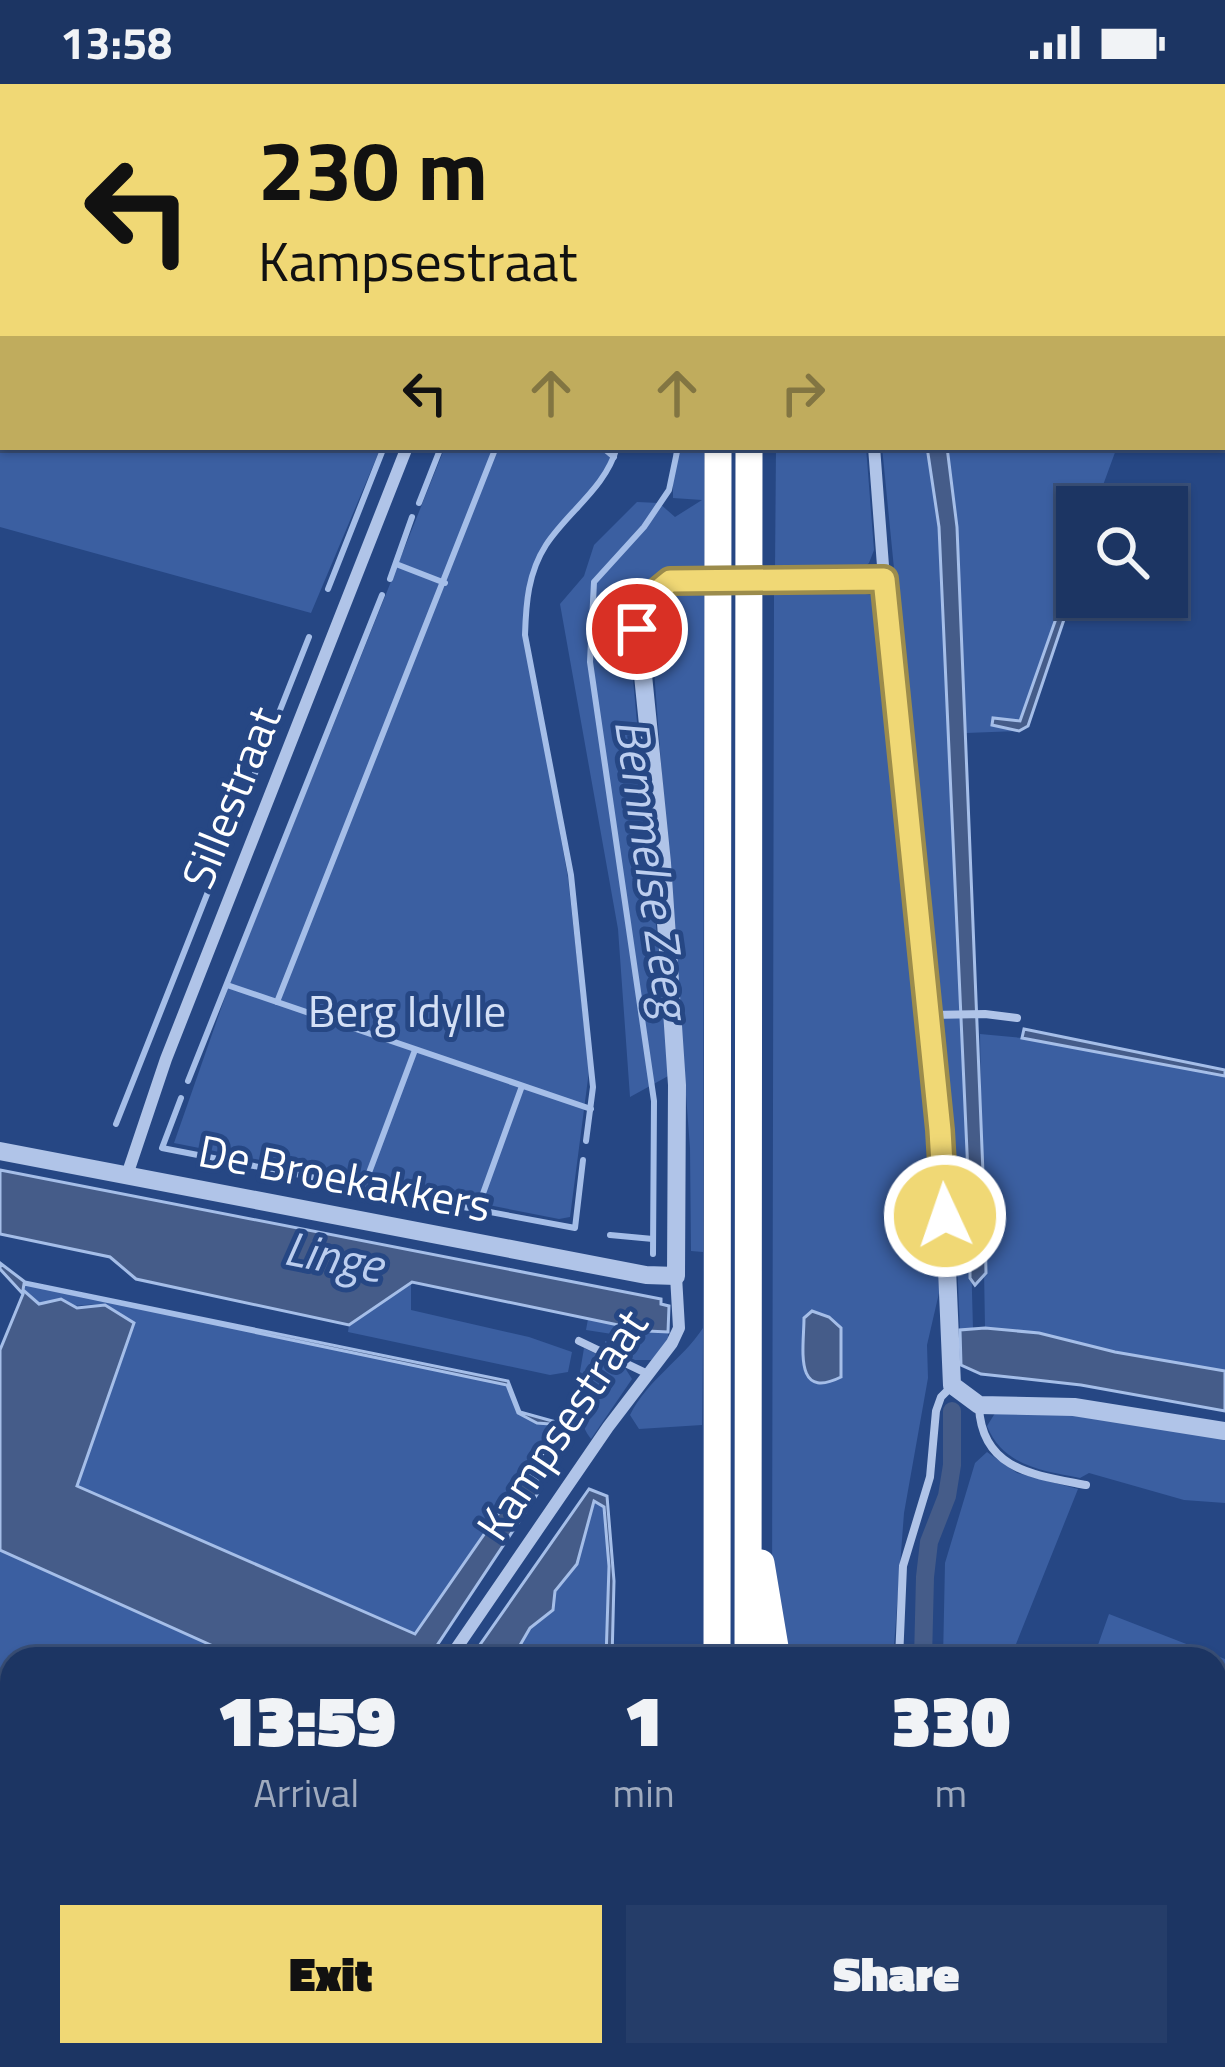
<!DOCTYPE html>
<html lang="en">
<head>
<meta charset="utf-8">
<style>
  body { margin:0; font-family:"Titillium Web",sans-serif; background:#253d69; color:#f1f3f6; height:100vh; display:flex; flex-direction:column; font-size:45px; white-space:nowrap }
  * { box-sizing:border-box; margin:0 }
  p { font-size:39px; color:#a0abbe }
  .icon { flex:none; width:66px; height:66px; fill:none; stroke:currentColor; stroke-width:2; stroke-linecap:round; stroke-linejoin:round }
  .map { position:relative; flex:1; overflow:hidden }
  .details { position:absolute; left:0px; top:1563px; width:1227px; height:420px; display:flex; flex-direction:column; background:#1c3563; border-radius:36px 36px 0 0; box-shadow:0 3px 9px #0004,0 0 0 3px #3a5078 }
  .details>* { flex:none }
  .hud { position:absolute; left:0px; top:0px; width:1227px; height:366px; box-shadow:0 3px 9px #0004,0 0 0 3px #3a5078; background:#f0d875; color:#111; overflow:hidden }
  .tools { position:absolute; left:1056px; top:402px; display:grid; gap:24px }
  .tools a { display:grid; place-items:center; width:132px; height:132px; border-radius:0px; background:#1c3563; box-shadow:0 3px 9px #0004,0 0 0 3px #3a5078; font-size:60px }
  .pin { position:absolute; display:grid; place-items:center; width:102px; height:102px; color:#fff; margin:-51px; border:6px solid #fff; border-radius:50%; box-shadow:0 3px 12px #0007 }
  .me { position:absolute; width:132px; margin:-66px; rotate:357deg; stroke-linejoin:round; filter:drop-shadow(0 0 9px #0008) }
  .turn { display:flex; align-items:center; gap:42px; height:252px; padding:0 60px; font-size:54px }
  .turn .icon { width:156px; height:156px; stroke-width:2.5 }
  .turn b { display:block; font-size:84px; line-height:102px }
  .lanes { display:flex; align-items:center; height:114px; padding:0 60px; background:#0003; justify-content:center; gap:60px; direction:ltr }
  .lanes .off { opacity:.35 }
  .eta { display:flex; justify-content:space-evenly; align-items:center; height:204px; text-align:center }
  .eta b { font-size:72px; font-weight:800; line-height:84px }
  .cta { display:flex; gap:24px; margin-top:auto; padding:24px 60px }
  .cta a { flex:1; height:138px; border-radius:0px; background:#f0d875; color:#111; font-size:48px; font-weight:800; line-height:138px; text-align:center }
  .cta a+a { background:#253d69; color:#f1f3f6 }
  .status { display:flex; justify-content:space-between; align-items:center; height:84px; padding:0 60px; background:#1c3563; direction:ltr }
  .status svg { height:33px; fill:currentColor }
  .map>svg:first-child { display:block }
  .green { fill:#3b5fa1 }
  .water { fill:#455c89; stroke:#a5bee8; stroke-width:3; fill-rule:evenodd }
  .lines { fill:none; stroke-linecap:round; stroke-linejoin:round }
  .stream { stroke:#a5bee8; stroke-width:6 }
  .canal { stroke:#455c89; stroke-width:18 }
  .service { stroke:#b0c4e8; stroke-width:8 }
  .minor { stroke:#b0c4e8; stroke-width:12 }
  .tertiary { stroke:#b0c4e8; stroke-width:18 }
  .motorway { stroke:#fff; stroke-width:27 }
  .tertiary-bridge { stroke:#b0c4e8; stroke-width:18 }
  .route-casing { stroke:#9c8c4c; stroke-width:30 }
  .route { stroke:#f0d875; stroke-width:21 }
  .labels { text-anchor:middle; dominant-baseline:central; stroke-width:10; stroke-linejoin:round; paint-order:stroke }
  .street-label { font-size:45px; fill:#fff; stroke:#264784 }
  .park-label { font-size:45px; fill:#d4e0f6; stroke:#264784 }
  .water-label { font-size:48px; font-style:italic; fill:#bcceef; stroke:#264784 }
</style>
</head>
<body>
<div class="status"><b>13:58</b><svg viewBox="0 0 49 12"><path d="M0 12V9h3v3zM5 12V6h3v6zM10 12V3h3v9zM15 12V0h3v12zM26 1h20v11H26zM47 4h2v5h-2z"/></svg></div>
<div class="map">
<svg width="1225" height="1983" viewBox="0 0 1225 1983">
  <rect width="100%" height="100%" fill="#264784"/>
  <g class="green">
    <path d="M0,0H525L3,3V363H381L311,529L0,443Z"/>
    <path d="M445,363H612C607,404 569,426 547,457C527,485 525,518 525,551L568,794L589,987L570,1133L559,1135L174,1059L231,896Z"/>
    <path d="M673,363H704V487L665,490L630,524L628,542L670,991L630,1013L618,845L560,520L584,492L594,461L637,418L659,419L675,433L702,416L673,414Z"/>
    <path d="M776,363H866L874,466L869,479L862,485L775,486Z"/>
    <path d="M882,363H927L939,443L970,1135L973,1245L960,1246L953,1082Z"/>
    <path d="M947,363H1117L1095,423H1077V475L1020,637L994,634L992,641L1019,647L966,649L957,443Z"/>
    <path d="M674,505H704L703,1168L691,1167L690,1064L653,573V531Z"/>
    <path d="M850,508L873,511L878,520L935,1066L942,1196L927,1261L928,1294L904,1429L893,1575H779L772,1528L774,511Z"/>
    <path d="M980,950L1022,954L1225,992V1287L1115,1268L1039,1249L985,1244Z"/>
    <path d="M411,1198V1226L529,1253L572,1268L568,1288L550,1291L348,1248L349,1241Z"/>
    <path d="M24,1199L508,1302L518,1329L550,1340L555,1347L416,1551L76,1402L134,1239C126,1234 116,1226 108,1223C79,1213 54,1238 22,1206Z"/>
    <path d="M588,1235L668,1248V1255L652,1276H635L605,1262V1257L612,1258V1250L586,1246Z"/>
    <path d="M703,1244L702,1341L639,1345L630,1331C647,1296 682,1276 703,1244Z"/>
    <path d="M584,1264L625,1284L632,1295L591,1355C570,1327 579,1296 584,1264Z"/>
    <path d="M997,1326H1037L1225,1355V1419L1184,1416L1089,1389L1080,1394C1043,1387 1003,1382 987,1342Z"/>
    <path d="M987,1368L1017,1389L1078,1405L1010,1575H943L945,1479L975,1379Z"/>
    <path d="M594,1416L604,1422L609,1482L606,1575H512L530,1544L552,1526L555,1507L577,1480Z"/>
    <path d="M0,1466L242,1575H12V1917L0,1910Z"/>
    <path d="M1109,1530L1225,1575V1634L1215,1631V1575H1093Z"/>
    <path d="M1215,1664L1225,1668V1983H956L940,1978V1971H1215Z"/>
    <path d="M275,1971H570L567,1983H273Z"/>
  </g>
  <g class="water">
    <path d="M927,363H947L957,443L985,1139L986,1189L975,1201L970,1194V1135L939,443Z"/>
    <path d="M1077,475V497L1028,642L1019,647L992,641L993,634L1020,637Z"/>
    <path d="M1024,945L1225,986V992L1022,954Z"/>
    <path d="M0,1086L661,1215V1220L669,1222L668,1248L647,1247L412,1198L349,1241L136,1195L110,1173L0,1150Z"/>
    <path d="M0,1179L25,1198L508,1297L520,1328L563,1340L528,1392L537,1394L540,1406L428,1575H242L0,1466V1266L23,1210L0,1185ZM24,1200L507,1301L518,1329L537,1339L550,1340L555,1348L415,1550L77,1402L134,1239L105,1221L77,1224L61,1215L39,1220L23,1206Z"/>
    <path d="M812,1227L829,1233L841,1244V1293C793,1317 804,1263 804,1234Z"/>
    <path d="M985,1244L1039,1249L1115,1268L1225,1287V1327L1081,1301L981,1290L961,1281L960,1246Z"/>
    <path d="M589,1405L607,1412L614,1497L612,1575H606L609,1482L604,1423L594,1417L577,1480L555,1507L553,1526L530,1544L512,1575H470Z"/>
    <path d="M28,1971H167L159,1983H50Z"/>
  </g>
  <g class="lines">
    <g class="stream">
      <path d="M527,3L528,0"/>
      <path d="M678,3V0"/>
      <path d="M602,363L614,373"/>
      <path d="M419,419L441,363"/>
      <path d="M396,480L445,499"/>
      <path d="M390,495L412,433"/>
      <path d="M328,505L384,363"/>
      <path d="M227,901L591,1025"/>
      <path d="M277,918L496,363"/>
      <path d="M188,997L382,511"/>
      <path d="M181,1014L162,1064L398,1110"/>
      <path d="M116,1040L309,553"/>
      <path d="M586,1057L593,1003L571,791L525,551C526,519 528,489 546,461C569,426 605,405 617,363"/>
      <path d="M364,1102L415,966"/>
      <path d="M415,1114L575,1144L583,1076"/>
      <path d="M477,1126L522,1002"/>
      <path d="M610,1151L653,1155"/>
      <path d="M653,1170L654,1017L590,578L594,498L644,443L669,406L678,363"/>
      <path d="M1215,1654L1225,1658"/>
    </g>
    <g class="canal">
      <path d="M923,1575L925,1493L929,1458L947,1412L952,1381V1327"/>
      <path d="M918,1983L919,1971"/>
    </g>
    <g class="service">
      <path d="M931,931L985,930L1017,934"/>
      <path d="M579,1257L648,1290"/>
      <path d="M979,1323C982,1386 1034,1391 1086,1401"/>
      <path d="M899,1575L903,1482L930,1393L936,1327L941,1313L951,1303"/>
      <path d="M831,1971V1983"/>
      <path d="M795,1983V1971"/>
      <path d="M866,1983V1971"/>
    </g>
    <g class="minor">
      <path d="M555,3L557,0"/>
      <path d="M894,3V0"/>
      <path d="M874,363L884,495"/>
      <path d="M127,1091L166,975L407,363"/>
      <path d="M449,1575L608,1343L672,1259L679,1244L676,1192"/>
      <path d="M168,1983L176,1971"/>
    </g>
    <g class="tertiary">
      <path d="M789,497L884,495L941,1046L952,1301L979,1321L1074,1323L1225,1347"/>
      <path d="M0,1067L646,1191L676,1192L677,1001L662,779L637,532C646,509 663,497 687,497"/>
    </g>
    <g class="motorway">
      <path d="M719,3V0"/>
      <path d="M751,3V0"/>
      <path d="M761,1479L777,1575"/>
      <path d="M717,1575L718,363"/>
      <path d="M748,1575L749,363"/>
      <path d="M714,1983V1971"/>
      <path d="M746,1983V1971"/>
    </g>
    <path class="tertiary-bridge" d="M687,497H789"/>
  </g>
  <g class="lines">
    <defs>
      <path id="route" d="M637,545L642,520L670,497L884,495L940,1046L945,1132"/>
    </defs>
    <use href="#route" class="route-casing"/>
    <use href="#route" class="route"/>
  </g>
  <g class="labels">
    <g class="street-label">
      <text transform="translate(230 713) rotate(-68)">Sillestraat</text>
      <text transform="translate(345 1093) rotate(11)">De Broekakkers</text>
      <text transform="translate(561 1340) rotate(-56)">Kampsestraat</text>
    </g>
    <g class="park-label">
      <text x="407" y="926">Berg Idylle</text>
    </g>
    <g class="water-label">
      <text transform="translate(653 784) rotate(82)">Bemmelse Zeeg</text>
      <text transform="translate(334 1172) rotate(11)">Linge</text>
    </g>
  </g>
</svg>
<div class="tools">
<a><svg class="icon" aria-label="search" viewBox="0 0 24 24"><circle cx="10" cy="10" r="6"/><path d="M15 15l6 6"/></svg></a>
</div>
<div class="pin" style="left:637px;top:545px;background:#d93025"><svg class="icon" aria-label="arrive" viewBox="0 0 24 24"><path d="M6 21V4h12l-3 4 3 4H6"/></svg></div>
<svg class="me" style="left:945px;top:1132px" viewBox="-20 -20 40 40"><circle r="17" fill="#f0d875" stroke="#fff" stroke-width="3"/><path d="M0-11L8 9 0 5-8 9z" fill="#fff"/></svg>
<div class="hud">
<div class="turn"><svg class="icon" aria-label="left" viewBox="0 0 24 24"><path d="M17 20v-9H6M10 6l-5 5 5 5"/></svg><div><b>230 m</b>Kampsestraat</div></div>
<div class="lanes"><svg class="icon" aria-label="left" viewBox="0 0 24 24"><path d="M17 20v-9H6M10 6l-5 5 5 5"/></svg><svg class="icon off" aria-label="ahead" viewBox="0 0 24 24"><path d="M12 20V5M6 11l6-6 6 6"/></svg><svg class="icon off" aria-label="ahead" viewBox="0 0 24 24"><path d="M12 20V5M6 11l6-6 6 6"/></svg><svg class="icon off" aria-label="right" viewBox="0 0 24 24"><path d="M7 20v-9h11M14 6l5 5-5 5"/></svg></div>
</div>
<section class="details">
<div class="eta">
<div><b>13:59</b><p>Arrival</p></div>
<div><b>1</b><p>min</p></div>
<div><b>330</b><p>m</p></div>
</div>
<div class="cta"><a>Exit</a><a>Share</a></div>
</section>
</div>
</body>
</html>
